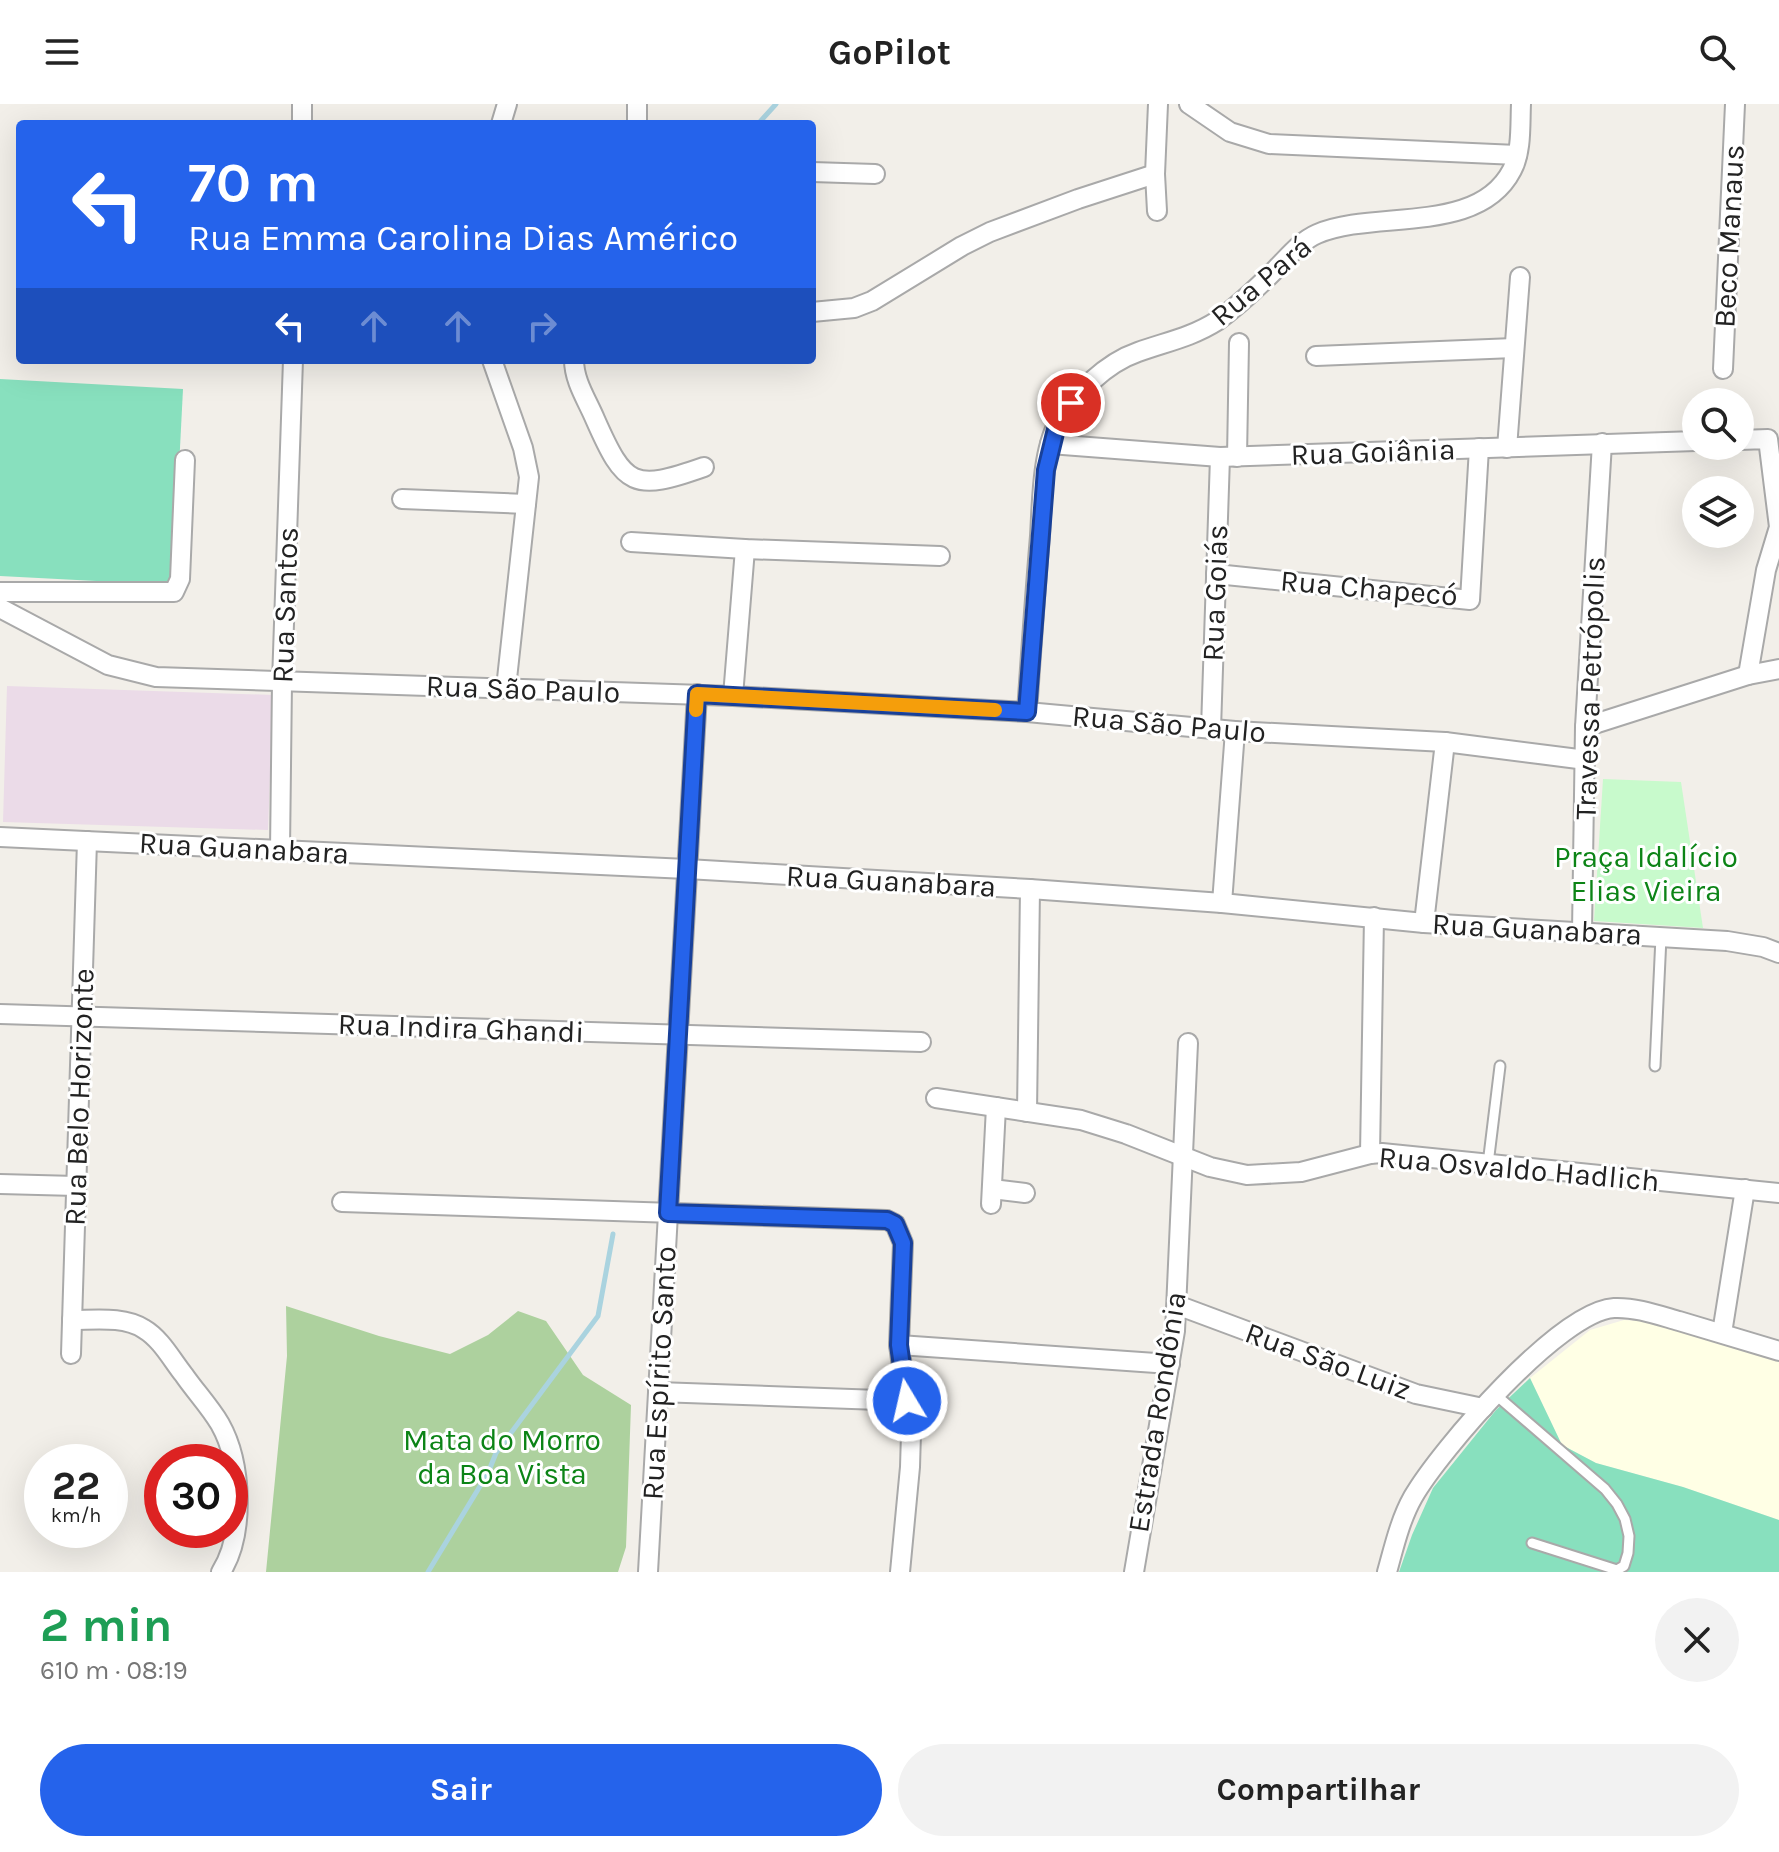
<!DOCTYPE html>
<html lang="pt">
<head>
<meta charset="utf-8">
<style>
  body { margin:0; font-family:Karla,sans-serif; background:#f2f2f2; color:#222; height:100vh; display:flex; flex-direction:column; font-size:30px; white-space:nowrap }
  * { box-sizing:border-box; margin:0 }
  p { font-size:26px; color:#767676 }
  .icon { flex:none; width:44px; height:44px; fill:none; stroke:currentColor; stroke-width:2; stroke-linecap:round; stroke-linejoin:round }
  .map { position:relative; height:1468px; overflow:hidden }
  .sheet { display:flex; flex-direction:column; background:#fff; flex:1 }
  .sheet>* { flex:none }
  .guide { position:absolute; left:16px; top:16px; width:800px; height:244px; border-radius:8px; box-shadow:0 8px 32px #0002; background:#2563eb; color:#fff; overflow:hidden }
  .buttons { position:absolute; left:1682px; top:284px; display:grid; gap:16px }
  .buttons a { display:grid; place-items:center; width:72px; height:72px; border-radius:50%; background:#fff; box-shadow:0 8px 32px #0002; font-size:40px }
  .speed { position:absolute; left:24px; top:1340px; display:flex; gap:16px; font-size:40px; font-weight:700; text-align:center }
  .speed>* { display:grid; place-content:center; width:104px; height:104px; border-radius:50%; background:#fff; box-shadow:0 8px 32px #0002; line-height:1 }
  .speed small { font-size:20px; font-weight:400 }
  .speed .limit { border:12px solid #d22; background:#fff; color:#111 }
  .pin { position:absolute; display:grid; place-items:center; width:68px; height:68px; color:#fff; margin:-34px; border:4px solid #fff; border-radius:50%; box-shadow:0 2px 8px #0007 }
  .me { position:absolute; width:88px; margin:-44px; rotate:351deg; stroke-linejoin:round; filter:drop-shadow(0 0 6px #0008) }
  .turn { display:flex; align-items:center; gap:28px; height:168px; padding:0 40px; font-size:36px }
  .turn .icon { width:104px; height:104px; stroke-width:2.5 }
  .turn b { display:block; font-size:56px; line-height:68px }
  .lanes { display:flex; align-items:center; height:76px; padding:0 40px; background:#0003; justify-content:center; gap:40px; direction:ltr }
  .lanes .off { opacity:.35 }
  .round { display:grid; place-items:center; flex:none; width:84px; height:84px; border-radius:42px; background:#f2f2f2 }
  .head { display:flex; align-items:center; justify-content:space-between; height:136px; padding:0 40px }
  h1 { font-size:48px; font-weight:700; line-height:60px; color:#1e9e55 }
  .action { display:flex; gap:16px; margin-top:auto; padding:16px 40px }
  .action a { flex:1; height:92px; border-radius:48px; background:#2563eb; color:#fff; font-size:32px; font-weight:700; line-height:92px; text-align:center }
  .action a+a { background:#f2f2f2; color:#222 }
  header { display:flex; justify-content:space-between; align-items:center; height:104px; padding:0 40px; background:#fff; font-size:36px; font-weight:700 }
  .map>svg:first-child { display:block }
  .industrial { fill:#ebdbe8 }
  .education { fill:#ffffe5 }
  .forest { fill:#add19e }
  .park { fill:#c8facc }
  .pitch { fill:#88e0be }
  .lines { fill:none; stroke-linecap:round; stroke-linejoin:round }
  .stream { stroke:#aad3df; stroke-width:5 }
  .lane-casing { stroke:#a9a9a9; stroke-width:13 }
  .street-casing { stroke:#a9a9a9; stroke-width:22 }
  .lane { stroke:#fff; stroke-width:9 }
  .street { stroke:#fff; stroke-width:18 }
  .route-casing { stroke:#184099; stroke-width:20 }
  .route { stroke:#2563eb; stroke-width:14 }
  .slow { stroke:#f59e0b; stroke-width:14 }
  .labels { text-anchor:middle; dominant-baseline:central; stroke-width:6; stroke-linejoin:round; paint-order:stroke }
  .street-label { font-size:30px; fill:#222; stroke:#fff }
  .park-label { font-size:30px; fill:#0c8416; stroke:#fff }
</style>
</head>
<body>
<header><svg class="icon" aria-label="menu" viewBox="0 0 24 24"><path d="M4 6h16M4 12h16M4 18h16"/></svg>GoPilot<svg class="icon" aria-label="search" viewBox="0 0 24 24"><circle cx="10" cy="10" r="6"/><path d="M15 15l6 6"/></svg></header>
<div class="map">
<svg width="1779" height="1468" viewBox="0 0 1779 1468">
  <rect width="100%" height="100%" fill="#f2efe9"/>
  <path class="industrial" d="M7,582L273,591L268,726L3,718Z"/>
  <path class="education" d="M1624,1216L1651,1218L1779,1255V1416L1683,1383L1596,1359L1562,1341L1530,1274L1590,1226Z"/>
  <path class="forest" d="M286,1202L379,1232L450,1250L488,1231L518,1207L546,1217L583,1271L631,1301L626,1443L618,1468H266L287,1252Z"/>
  <path class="park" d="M1603,675L1681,678L1703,824L1594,817Z"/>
  <g class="pitch">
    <path d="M0,275L183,285L173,481L0,472Z"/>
    <path d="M1530,1274L1562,1341L1596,1359L1683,1383L1779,1416V1468H1399L1412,1431L1433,1384L1496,1306Z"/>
  </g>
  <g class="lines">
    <g class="stream">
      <path d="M758,20L776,0"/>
      <path d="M428,1468L488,1369L496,1349L598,1212L613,1130"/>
    </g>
    <defs>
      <g id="lane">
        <path d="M1655,962L1661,833"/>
        <path d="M1488,1060L1500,962"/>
        <path d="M1496,1291L1605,1385L1617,1400L1625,1415L1629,1432L1628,1449L1624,1462L1617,1466L1532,1439"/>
      </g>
      <g id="street">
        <path d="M1189,0L1230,28L1269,40L1517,51"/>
        <path d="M302,20V0"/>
        <path d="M501,20L507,0"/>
        <path d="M637,20V0"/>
        <path d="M812,68L875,70"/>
        <path d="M1155,70L1157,107"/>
        <path d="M812,208L854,204L872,197L962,142L990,128L1078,95L1155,70L1158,0"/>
        <path d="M1316,252L1514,244"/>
        <path d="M492,256L523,344L529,373L506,584"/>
        <path d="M574,256C574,277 587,296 595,315C625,383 633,388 704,363"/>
        <path d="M1723,265L1735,0"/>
        <path d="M1740,336L1768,335L1779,423L1766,466L1748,571"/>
        <path d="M1050,340L1220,353L1696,337"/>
        <path d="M1507,344L1520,173"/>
        <path d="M1237,353L1239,239"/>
        <path d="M402,395L526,400"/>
        <path d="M631,438L745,445L940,452"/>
        <path d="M1216,470L1470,496L1479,344"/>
        <path d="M0,488H174L180,475L185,356"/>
        <path d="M0,504L108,561L156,573L733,592L1027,608L1235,627L1445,638L1586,656"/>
        <path d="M733,592L745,445"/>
        <path d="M1027,608C1031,549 1035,491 1040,432C1042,399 1042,348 1058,319C1074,290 1106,259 1138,248C1166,238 1192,233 1217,217C1238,202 1258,183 1276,165C1289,152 1301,137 1317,130C1375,105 1478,132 1512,66C1522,47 1520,21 1521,0"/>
        <path d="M1585,623L1748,571L1779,565"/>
        <path d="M1211,625L1220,353"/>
        <path d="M0,733L687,765L1030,785L1222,799L1424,819L1727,837L1763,843L1779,849"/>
        <path d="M280,746L282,578L293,256"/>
        <path d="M1222,799L1235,627"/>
        <path d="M1424,819L1445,638"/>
        <path d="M1582,828L1585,623L1602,339"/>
        <path d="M0,910L921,938"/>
        <path d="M936,994L1081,1016L1126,1030L1210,1063L1247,1071L1301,1068L1370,1050L1382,1049L1779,1089"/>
        <path d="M1027,1008L1030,785"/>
        <path d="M1370,1050L1374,813"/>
        <path d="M0,1080L76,1082"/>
        <path d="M992,1085L1025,1089"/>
        <path d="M342,1098L887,1116L895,1120L903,1139L899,1241L911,1329L910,1363L900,1468"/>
        <path d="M991,1100L996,1003"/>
        <path d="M1177,1201L1416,1290L1483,1304"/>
        <path d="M72,1216C95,1216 124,1212 144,1225C161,1235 172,1256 184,1271C195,1287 210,1303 220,1320C242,1359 245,1430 221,1468"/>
        <path d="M1722,1229L1745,1085"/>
        <path d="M899,1241L1170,1260"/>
        <path d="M71,1250L87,737"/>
        <path d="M658,1288L907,1297"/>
        <path d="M648,1468L697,590"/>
        <path d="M1134,1468L1175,1227L1188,939"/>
        <path d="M1387,1468C1394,1443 1400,1416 1413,1393C1440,1346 1560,1207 1614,1204C1636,1203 1658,1211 1679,1217C1713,1227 1746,1237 1779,1247"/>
      </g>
    </defs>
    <use href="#lane" class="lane-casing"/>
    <use href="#street" class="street-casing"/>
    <use href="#lane" class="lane"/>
    <use href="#street" class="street"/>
  </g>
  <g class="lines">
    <defs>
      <path id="route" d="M907,1297L899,1241L903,1139L895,1120L887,1116L668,1109L697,590L1027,608L1046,366L1057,321L1071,299"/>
    </defs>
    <use href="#route" class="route-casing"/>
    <use href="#route" class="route"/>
    <path class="slow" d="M696,606L697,590L995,606"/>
  </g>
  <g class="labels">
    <g class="street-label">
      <text transform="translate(1729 132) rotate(-87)">Beco Manaus</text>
      <text transform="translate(1261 177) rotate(-40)">Rua Pará</text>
      <text transform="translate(1373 348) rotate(-2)">Rua Goiânia</text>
      <text transform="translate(1369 484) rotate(5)">Rua Chapecó</text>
      <text transform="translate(1215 489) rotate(-88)">Rua Goiás</text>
      <text transform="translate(285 501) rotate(-88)">Rua Santos</text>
      <text transform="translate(1590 584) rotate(-88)">Travessa Petrópolis</text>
      <text transform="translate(523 585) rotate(2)">Rua São Paulo</text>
      <text transform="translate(1169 620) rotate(5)">Rua São Paulo</text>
      <text transform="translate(244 744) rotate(3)">Rua Guanabara</text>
      <text transform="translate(891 777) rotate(3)">Rua Guanabara</text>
      <text transform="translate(1537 825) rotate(3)">Rua Guanabara</text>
      <text transform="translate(461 924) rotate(2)">Rua Indira Ghandi</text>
      <text transform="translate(79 993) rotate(-88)">Rua Belo Horizonte</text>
      <text transform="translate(1519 1065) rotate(5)">Rua Osvaldo Hadlich</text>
      <text transform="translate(1328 1257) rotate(20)">Rua São Luiz</text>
      <text transform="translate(659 1269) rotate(-87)">Rua Espírito Santo</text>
      <text transform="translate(1157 1308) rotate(-81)">Estrada Rondônia</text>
    </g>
    <g class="park-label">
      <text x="1646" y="753">Praça Idalício<tspan x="1646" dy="34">Elias Vieira</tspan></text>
      <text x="502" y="1336">Mata do Morro<tspan x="502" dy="34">da Boa Vista</tspan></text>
    </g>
  </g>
</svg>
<div class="buttons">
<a><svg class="icon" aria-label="search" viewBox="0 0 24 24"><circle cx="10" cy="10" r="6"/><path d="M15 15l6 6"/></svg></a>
<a><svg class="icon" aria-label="layers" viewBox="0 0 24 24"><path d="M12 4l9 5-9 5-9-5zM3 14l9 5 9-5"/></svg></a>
</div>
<div class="speed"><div>22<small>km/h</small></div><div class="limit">30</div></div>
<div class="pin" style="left:1071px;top:299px;background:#d93025"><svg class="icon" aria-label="arrive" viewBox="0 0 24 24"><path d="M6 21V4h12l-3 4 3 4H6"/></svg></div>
<svg class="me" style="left:907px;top:1297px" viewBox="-20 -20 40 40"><circle r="17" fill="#2563eb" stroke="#fff" stroke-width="3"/><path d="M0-11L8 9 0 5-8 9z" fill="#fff"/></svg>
<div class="guide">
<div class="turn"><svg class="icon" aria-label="left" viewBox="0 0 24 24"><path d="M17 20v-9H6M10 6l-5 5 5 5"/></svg><div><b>70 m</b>Rua Emma Carolina Dias Américo</div></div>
<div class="lanes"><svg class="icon" aria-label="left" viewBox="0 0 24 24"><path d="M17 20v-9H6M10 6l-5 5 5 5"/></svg><svg class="icon off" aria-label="ahead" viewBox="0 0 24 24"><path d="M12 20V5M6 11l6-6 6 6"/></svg><svg class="icon off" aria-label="ahead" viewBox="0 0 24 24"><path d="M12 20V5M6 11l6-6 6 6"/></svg><svg class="icon off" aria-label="right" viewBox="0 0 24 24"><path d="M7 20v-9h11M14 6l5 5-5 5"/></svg></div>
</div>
</div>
<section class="sheet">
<div class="head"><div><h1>2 min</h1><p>610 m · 08:19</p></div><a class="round"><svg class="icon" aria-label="close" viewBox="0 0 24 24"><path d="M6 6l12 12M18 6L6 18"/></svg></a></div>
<div class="action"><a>Sair</a><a>Compartilhar</a></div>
</section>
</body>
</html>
